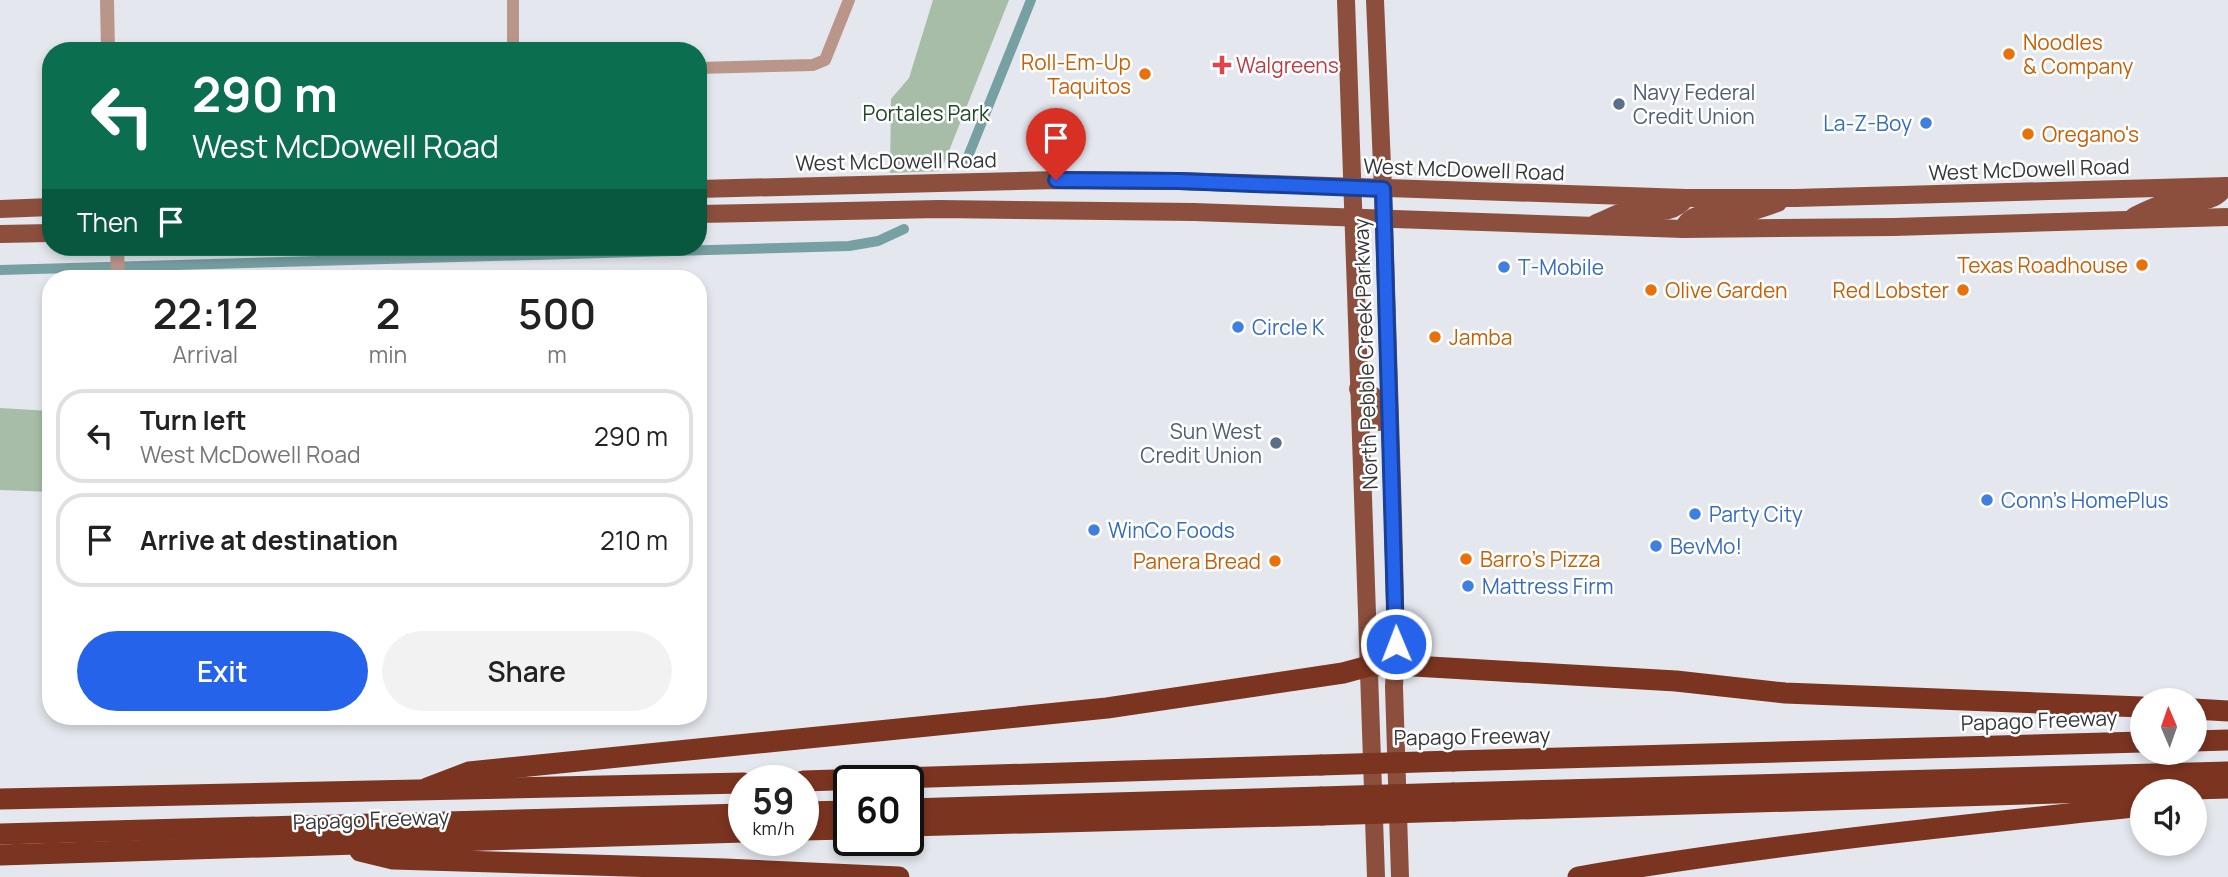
<!DOCTYPE html>
<html lang="en">
<head>
<meta charset="utf-8">
<style>
  body { margin:0; font-family:Manrope,sans-serif; background:#f2f2f2; color:#222; height:100vh; display:flex; flex-direction:column; font-size:26px; white-space:nowrap }
  * { box-sizing:border-box; margin:0 }
  p { font-size:23px; color:#767676 }
  .icon { flex:none; width:38px; height:38px; fill:none; stroke:currentColor; stroke-width:2; stroke-linecap:round; stroke-linejoin:round }
  .map { position:relative; flex:1; overflow:hidden }
  .sheet { position:absolute; left:42px; top:270px; width:665px; height:455px; display:flex; flex-direction:column; background:#fff; border-radius:28px; box-shadow:0 4px 10px #0003 }
  .sheet>* { flex:none }
  .top-card { position:absolute; left:42px; top:42px; width:665px; height:214px; border-radius:28px; box-shadow:0 4px 10px #0003; background:#0b6e4f; color:#fff; overflow:hidden }
  .needle { width:46px; rotate:358deg }
  .controls { position:absolute; left:2130px; top:688px; display:grid; gap:14px }
  .controls a { display:grid; place-items:center; width:77px; height:77px; border-radius:50%; background:#fff; box-shadow:0 4px 10px #0003; font-size:35px }
  .speed { position:absolute; left:728px; top:765px; display:flex; gap:14px; font-size:35px; font-weight:700; text-align:center }
  .speed>* { display:grid; place-content:center; width:91px; height:91px; border-radius:50%; background:#fff; box-shadow:0 4px 10px #0003; line-height:1 }
  .speed small { font-size:18px; font-weight:400 }
  .speed .limit { border:4px solid #111; border-radius:10px; background:#fff; color:#111 }
  .pin { position:absolute; display:grid; place-items:center; width:60px; height:60px; color:#fff; margin:-72px -30px; border-radius:50% 50% 50% 0; rotate:-45deg; box-shadow:0 0 7px #0007 }
  .pin .icon { rotate:45deg }
  .me { position:absolute; width:77px; margin:-38px; rotate:359deg; stroke-linejoin:round; filter:drop-shadow(0 0 5px #0008) }
  .turn { display:flex; align-items:center; gap:24px; height:147px; padding:0 35px; font-size:32px }
  .turn .icon { width:91px; height:91px; stroke-width:2.5 }
  .turn b { display:block; font-size:49px; line-height:60px }
  .then { display:flex; align-items:center; height:66px; padding:0 35px; background:#0003; gap:14px; font-size:26px }
  .eta { display:flex; justify-content:space-evenly; align-items:center; height:119px; text-align:center }
  .eta b { font-size:42px; font-weight:600; line-height:49px }
  .primary-button { display:flex; gap:14px; margin-top:auto; padding:14px 35px }
  .primary-button a { flex:1; height:80px; border-radius:42px; background:#2563eb; color:#fff; font-size:28px; font-weight:600; line-height:80px; text-align:center }
  .primary-button a+a { background:#f2f2f2; color:#222 }
  ul { padding:0; list-style:none }
  li { display:flex; align-items:center; gap:21px; height:94px; margin:0 14px 10px; padding:0 21px; border:4px solid #e0e0e0; border-radius:28px }
  li div { flex:1 }
  li b { display:block; font-size:26px }
  li em { font-style:normal }
  .map>svg:first-child { display:block }
  .green { fill:#a7bda8 }
  .lines { fill:none; stroke-linecap:round; stroke-linejoin:round }
  .canal { stroke:#77a0a2; stroke-width:10 }
  .minor { stroke:#ba958a; stroke-width:12 }
  .tertiary { stroke:#ba958a; stroke-width:14 }
  .primary { stroke:#8d4f3d; stroke-width:18 }
  .motorway { stroke:#7b3420; stroke-width:21 }
  .motorway-bridge { stroke:#7b3420; stroke-width:21 }
  .route-casing { stroke:#184099; stroke-width:18 }
  .route { stroke:#2563eb; stroke-width:12 }
  .food-dot { fill:#e8710a; stroke:#fff; stroke-width:2.5 }
  .health-dot { fill:#e0444e; stroke:#fff; stroke-width:2.5 }
  .service-dot { fill:#5c6f8a; stroke:#fff; stroke-width:2.5 }
  .shop-dot { fill:#3f7fe0; stroke:#fff; stroke-width:2.5 }
  .labels { text-anchor:middle; dominant-baseline:central; stroke-width:5; stroke-linejoin:round; paint-order:stroke }
  .food-label { font-size:21px; fill:#c56008; stroke:#fff; text-anchor:start }
  .health-label { font-size:21px; fill:#be3a42; stroke:#fff; text-anchor:start }
  .service-label { font-size:21px; fill:#4e5e75; stroke:#fff; text-anchor:start }
  .park-label { font-size:21px; fill:#1f4826; stroke:#fff }
  .shop-label { font-size:21px; fill:#366cbe; stroke:#fff; text-anchor:start }
  .street-label { font-size:21px; fill:#363739; stroke:#fff }
</style>
</head>
<body>
<div class="map">
<svg width="2228" height="877" viewBox="0 0 2228 877">
  <rect width="100%" height="100%" fill="#e4e8ee"/>
  <g class="green">
    <path d="M933,0H1009L941,171L890,173L891,99L909,78Z"/>
    <path d="M0,408L51,411V492L0,490Z"/>
  </g>
  <g class="lines">
    <g class="canal">
      <path d="M967,159L1031,0"/>
      <path d="M0,270L849,246L878,241L904,229"/>
    </g>
    <g class="minor">
      <path d="M513,0V51"/>
      <path d="M698,68L813,65L825,60L849,0"/>
    </g>
    <g class="tertiary">
      <path d="M107,0L108,51"/>
      <path d="M117,247L118,278"/>
    </g>
    <g class="primary">
      <path d="M1346,0L1376,877"/>
      <path d="M1375,0L1383,189L1393,517L1396,644L1394,687L1400,877"/>
      <path d="M698,189L1056,180L1179,181L1686,198H1795L2228,186"/>
      <path d="M0,209L51,207"/>
      <path d="M698,214L939,209L1194,212L1683,229L1894,227L2228,217"/>
      <path d="M2134,216C2144,212 2155,205 2165,203C2185,197 2214,209 2225,186"/>
      <path d="M1596,223C1605,220 1614,214 1623,212C1644,207 1671,220 1686,198"/>
      <path d="M1683,229C1692,206 1726,216 1745,213C1756,211 1768,206 1778,203"/>
      <path d="M0,234L51,233"/>
      <path d="M1358,389C1381,395 1378,402 1379,422"/>
    </g>
    <g class="motorway">
      <path d="M2194,709L2228,711"/>
      <path d="M2194,741L2228,740"/>
      <path d="M1453,761L2142,742"/>
      <path d="M803,781L1321,765"/>
      <path d="M427,788L469,772L1107,708L1343,673L1369,666L1396,665L1676,681L1785,693L2142,707"/>
      <path d="M1453,793L2228,772"/>
      <path d="M0,799L744,783"/>
      <path d="M908,809L1321,797"/>
      <path d="M1454,811L2228,788"/>
      <path d="M803,812L849,811"/>
      <path d="M908,826L1322,815"/>
      <path d="M803,830L849,829"/>
      <path d="M0,834L744,814"/>
      <path d="M360,851L393,859L725,869L899,877"/>
      <path d="M0,855L744,832"/>
      <path d="M1578,877C1765,845 1954,826 2142,806"/>
    </g>
    <g class="motorway-bridge">
      <path d="M1321,765L1453,761"/>
      <path d="M1321,797L1453,793"/>
      <path d="M1322,815L1454,811"/>
    </g>
  </g>
  <g class="lines">
    <defs>
      <path id="route" d="M1056,180L1179,181L1383,189L1396,644"/>
    </defs>
    <use href="#route" class="route-casing"/>
    <use href="#route" class="route"/>
  </g>
  <g class="food-dot">
    <circle cx="2009" cy="54" r="7"/>
    <circle cx="1145" cy="74" r="7"/>
    <circle cx="2028" cy="134" r="7"/>
    <circle cx="2142" cy="265" r="7"/>
    <circle cx="1651" cy="290" r="7"/>
    <circle cx="1963" cy="290" r="7"/>
    <circle cx="1435" cy="337" r="7"/>
    <circle cx="1466" cy="559" r="7"/>
    <circle cx="1275" cy="561" r="7"/>
  </g>
  <path class="health-dot" d="M1218.5 54.5h7v7h7v7h-7v7h-7v-7h-7v-7h7z"/>
  <g class="service-dot">
    <circle cx="1619" cy="104" r="7"/>
    <circle cx="1276" cy="443" r="7"/>
  </g>
  <g class="shop-dot">
    <circle cx="1926" cy="123" r="7"/>
    <circle cx="1504" cy="267" r="7"/>
    <circle cx="1238" cy="327" r="7"/>
    <circle cx="1987" cy="500" r="7"/>
    <circle cx="1695" cy="514" r="7"/>
    <circle cx="1094" cy="530" r="7"/>
    <circle cx="1656" cy="546" r="7"/>
    <circle cx="1468" cy="586" r="7"/>
  </g>
  <g class="labels">
    <g class="food-label">
      <text x="2023" y="42">Noodles<tspan x="2023" dy="24">&amp; Company</tspan></text>
      <text x="1131" y="62" text-anchor="end">Roll-Em-Up<tspan x="1131" dy="24">Taquitos</tspan></text>
      <text x="2042" y="134">Oregano's</text>
      <text x="2128" y="265" text-anchor="end">Texas Roadhouse</text>
      <text x="1665" y="290">Olive Garden</text>
      <text x="1949" y="290" text-anchor="end">Red Lobster</text>
      <text x="1449" y="337">Jamba</text>
      <text x="1480" y="559">Barro's Pizza</text>
      <text x="1261" y="561" text-anchor="end">Panera Bread</text>
    </g>
    <g class="health-label">
      <text x="1236" y="65">Walgreens</text>
    </g>
    <g class="service-label">
      <text x="1633" y="92">Navy Federal<tspan x="1633" dy="24">Credit Union</tspan></text>
      <text x="1262" y="431" text-anchor="end">Sun West<tspan x="1262" dy="24">Credit Union</tspan></text>
    </g>
    <g class="park-label">
      <text x="926" y="113">Portales Park</text>
    </g>
    <g class="shop-label">
      <text x="1912" y="123" text-anchor="end">La-Z-Boy</text>
      <text x="1518" y="267">T-Mobile</text>
      <text x="1252" y="327">Circle K</text>
      <text x="2001" y="500">Conn's HomePlus</text>
      <text x="1709" y="514">Party City</text>
      <text x="1108" y="530">WinCo Foods</text>
      <text x="1670" y="546">BevMo!</text>
      <text x="1482" y="586">Mattress Firm</text>
    </g>
    <g class="street-label">
      <text transform="translate(896 161) rotate(-1)">West McDowell Road</text>
      <text transform="translate(1464 169) rotate(2)">West McDowell Road</text>
      <text transform="translate(2029 169) rotate(-2)">West McDowell Road</text>
      <text transform="translate(1365 354) rotate(-92)">North Pebble Creek Parkway</text>
      <text transform="translate(2039 720) rotate(-2)">Papago Freeway</text>
      <text transform="translate(1472 736) rotate(-1)">Papago Freeway</text>
      <text transform="translate(371 819) rotate(-2)">Papago Freeway</text>
    </g>
  </g>
</svg>
<div class="controls">
<a><svg class="needle" viewBox="-14 -14 28 28"><path d="M0-13l5 13h-10z" fill="#e53935"/><path d="M0 13l5-13h-10z" fill="#767676"/></svg></a>
<a><svg class="icon" aria-label="sound" viewBox="0 0 24 24"><path d="M4 9h4l5-4v14l-5-4H4zM17 9q2 3 0 6"/></svg></a>
</div>
<div class="speed"><div>59<small>km/h</small></div><div class="limit">60</div></div>
<div class="pin" style="left:1056px;top:180px;background:#d93025"><svg class="icon" aria-label="arrive" viewBox="0 0 24 24"><path d="M6 21V4h12l-3 4 3 4H6"/></svg></div>
<svg class="me" style="left:1396px;top:644px" viewBox="-20 -20 40 40"><circle r="17" fill="#2563eb" stroke="#fff" stroke-width="3"/><path d="M0-11L8 9 0 5-8 9z" fill="#fff"/></svg>
<div class="top-card">
<div class="turn"><svg class="icon" aria-label="left" viewBox="0 0 24 24"><path d="M17 20v-9H6M10 6l-5 5 5 5"/></svg><div><b>290 m</b>West McDowell Road</div></div>
<div class="then">Then<svg class="icon" aria-label="arrive" viewBox="0 0 24 24"><path d="M6 21V4h12l-3 4 3 4H6"/></svg></div>
</div>
<section class="sheet">
<div class="eta">
<div><b>22:12</b><p>Arrival</p></div>
<div><b>2</b><p>min</p></div>
<div><b>500</b><p>m</p></div>
</div>
<ul>
<li><svg class="icon" aria-label="left" viewBox="0 0 24 24"><path d="M17 20v-9H6M10 6l-5 5 5 5"/></svg><div><b>Turn left</b><p>West McDowell Road</p></div><em>290 m</em></li>
<li><svg class="icon" aria-label="arrive" viewBox="0 0 24 24"><path d="M6 21V4h12l-3 4 3 4H6"/></svg><div><b>Arrive at destination</b></div><em>210 m</em></li>
</ul>
<div class="primary-button"><a>Exit</a><a>Share</a></div>
</section>
</div>
</body>
</html>
